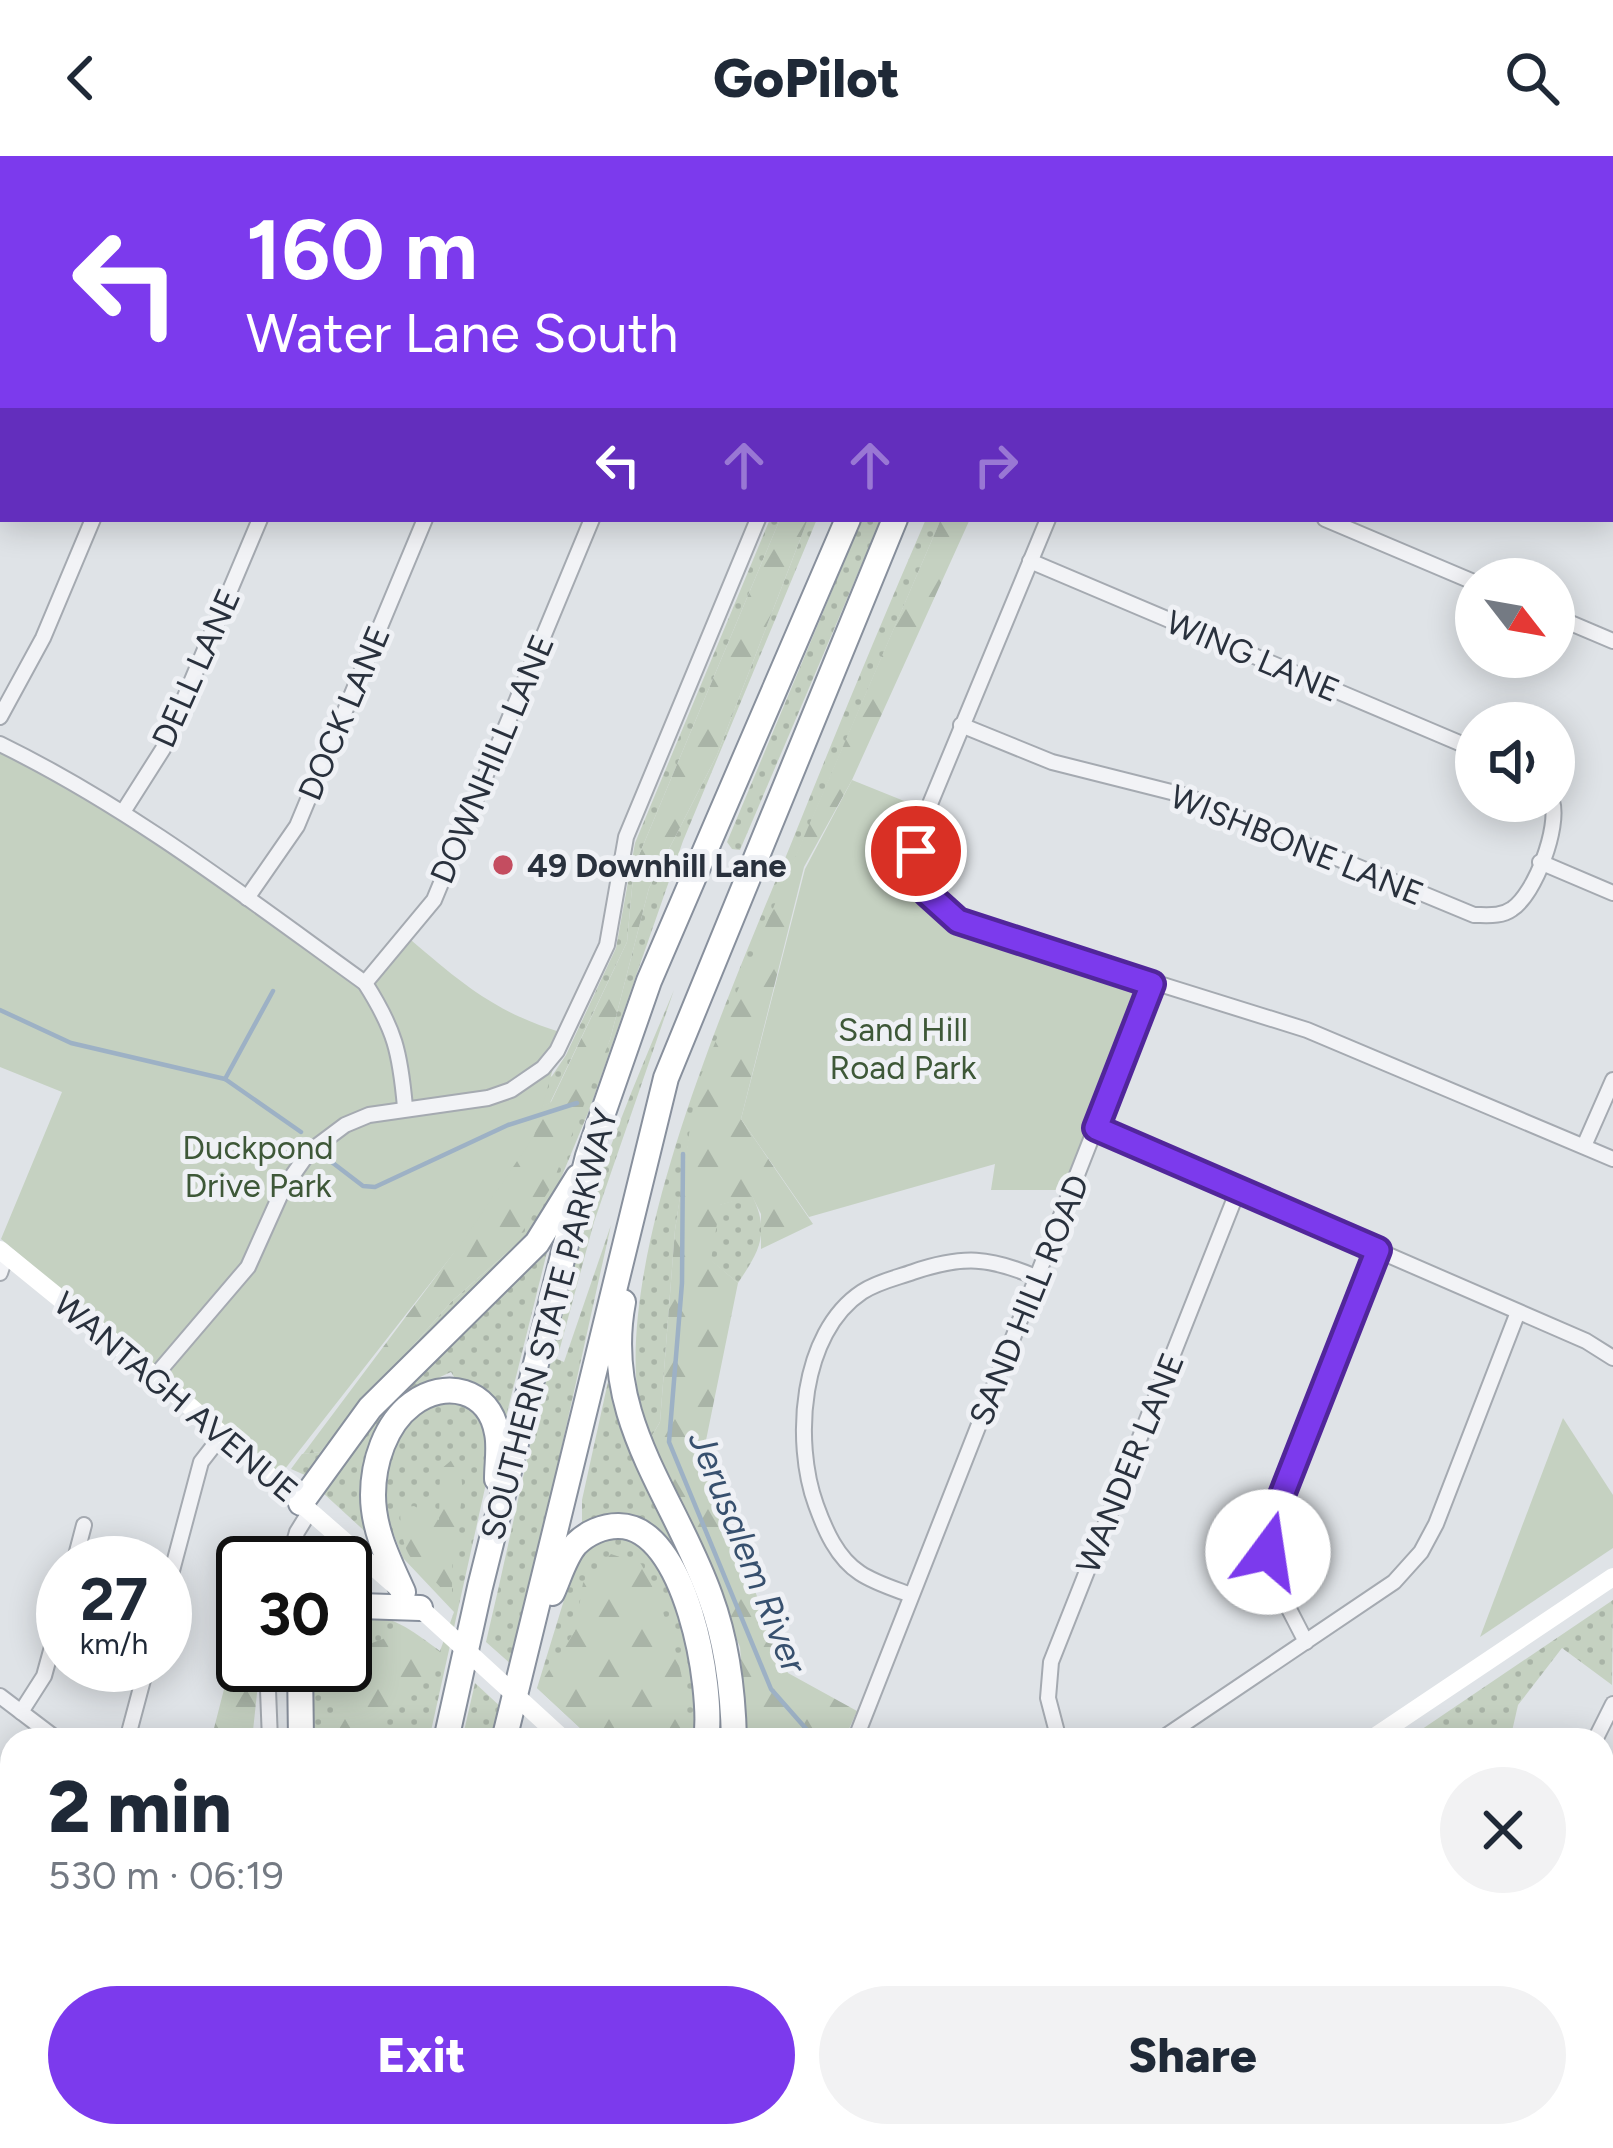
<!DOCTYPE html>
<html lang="en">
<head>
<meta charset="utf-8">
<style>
  body { margin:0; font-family:Figtree,sans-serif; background:#f2f2f3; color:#1f2937; height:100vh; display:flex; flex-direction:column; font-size:45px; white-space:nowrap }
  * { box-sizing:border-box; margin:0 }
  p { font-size:39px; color:#747a83 }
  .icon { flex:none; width:66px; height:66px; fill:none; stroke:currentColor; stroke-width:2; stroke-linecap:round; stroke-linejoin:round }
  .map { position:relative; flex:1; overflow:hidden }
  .side { position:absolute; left:0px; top:1572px; width:1614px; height:420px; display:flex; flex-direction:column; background:#fff; border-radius:36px 36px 0 0; box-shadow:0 6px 30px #0003 }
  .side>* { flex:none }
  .top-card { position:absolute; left:0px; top:0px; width:1614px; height:366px; box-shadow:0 6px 30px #0003; background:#7c3aed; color:#fff; overflow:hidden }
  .needle { width:78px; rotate:121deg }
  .controls { position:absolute; left:1455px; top:402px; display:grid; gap:24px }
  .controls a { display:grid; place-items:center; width:120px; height:120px; border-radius:50%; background:#fff; box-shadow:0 6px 30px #0003; font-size:60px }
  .speed { position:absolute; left:36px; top:1380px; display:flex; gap:24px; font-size:60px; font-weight:700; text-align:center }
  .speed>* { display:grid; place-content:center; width:156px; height:156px; border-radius:50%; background:#fff; box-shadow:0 6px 30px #0003; line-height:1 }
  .speed small { font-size:30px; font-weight:400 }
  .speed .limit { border:6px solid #111; border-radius:18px; background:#fff; color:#111 }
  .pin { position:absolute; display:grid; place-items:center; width:102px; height:102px; color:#fff; margin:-51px; border:6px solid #fff; border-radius:50%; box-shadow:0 3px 12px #0007 }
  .me { position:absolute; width:132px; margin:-66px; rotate:14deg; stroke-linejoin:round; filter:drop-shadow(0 0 9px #0008) }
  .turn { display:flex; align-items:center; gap:42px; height:252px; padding:0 48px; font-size:54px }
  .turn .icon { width:156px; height:156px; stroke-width:2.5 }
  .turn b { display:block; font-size:84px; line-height:102px }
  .lanes { display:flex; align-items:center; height:114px; padding:0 48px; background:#0003; justify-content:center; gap:60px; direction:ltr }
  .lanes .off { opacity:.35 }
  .round { display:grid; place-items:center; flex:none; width:126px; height:126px; border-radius:63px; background:#f2f2f3 }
  .summary { display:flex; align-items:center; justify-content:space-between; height:204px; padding:0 48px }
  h1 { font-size:72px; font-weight:800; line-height:90px }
  .button { display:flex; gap:24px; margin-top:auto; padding:24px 48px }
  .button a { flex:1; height:138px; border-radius:72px; background:#7c3aed; color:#fff; font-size:48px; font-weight:800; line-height:138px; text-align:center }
  .button a+a { background:#f2f2f3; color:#1f2937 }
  header { display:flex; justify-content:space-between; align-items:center; height:156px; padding:0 48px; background:#fff; font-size:54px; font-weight:800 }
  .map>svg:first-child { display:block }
  .grass { fill:url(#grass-dots) }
  .forest { fill:url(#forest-firs) }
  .park { fill:#c5d1c1 }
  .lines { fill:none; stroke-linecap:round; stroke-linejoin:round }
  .stream { stroke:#9db1c5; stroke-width:4.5 }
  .minor-casing { stroke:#a5aab1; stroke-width:18 }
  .motorway-casing { stroke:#88909d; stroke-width:28 }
  .minor { stroke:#f2f3f6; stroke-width:14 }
  .secondary { stroke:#fff; stroke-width:18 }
  .motorway { stroke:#fff; stroke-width:24 }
  .secondary-bridge { stroke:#fff; stroke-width:18 }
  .route-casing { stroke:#51269a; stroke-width:30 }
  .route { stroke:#7c3aed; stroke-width:21 }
  .poi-dot { fill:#c44d60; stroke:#eff1f5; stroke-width:4.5 }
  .labels { text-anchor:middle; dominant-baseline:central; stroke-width:10; stroke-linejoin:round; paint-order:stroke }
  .street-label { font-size:33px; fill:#29313d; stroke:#eff1f5 }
  .poi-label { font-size:33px; font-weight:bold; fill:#29313d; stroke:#eff1f5; text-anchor:start }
  .park-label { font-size:33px; fill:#3e5838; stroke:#eff1f5 }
  .water-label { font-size:36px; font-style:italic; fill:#37506e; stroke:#eff1f5 }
</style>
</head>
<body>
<header><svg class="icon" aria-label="back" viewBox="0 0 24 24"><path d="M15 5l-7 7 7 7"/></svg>GoPilot<svg class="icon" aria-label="search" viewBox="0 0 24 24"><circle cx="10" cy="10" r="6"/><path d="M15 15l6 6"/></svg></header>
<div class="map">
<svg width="1613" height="1992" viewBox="0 0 1613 1992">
  <defs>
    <pattern id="grass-dots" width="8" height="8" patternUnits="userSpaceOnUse" patternTransform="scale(3)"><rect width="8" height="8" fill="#c5d1c1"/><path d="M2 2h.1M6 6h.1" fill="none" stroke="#a9b4a7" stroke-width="1.8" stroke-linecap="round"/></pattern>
    <pattern id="forest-firs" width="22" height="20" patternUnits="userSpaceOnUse" patternTransform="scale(3)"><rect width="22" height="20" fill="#c5d1c1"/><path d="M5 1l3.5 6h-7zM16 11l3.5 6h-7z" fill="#a9b4a7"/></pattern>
  </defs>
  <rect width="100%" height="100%" fill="#dfe3e7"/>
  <g class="grass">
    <path d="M770,363H780L634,711L627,786L550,947L368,1028L519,942L552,920L566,899L616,792L635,687Z"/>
    <path d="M808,363H817L683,685L590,952L547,1056L511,1108L307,1320L291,1313L302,1298L320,1296L451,1146L511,1093L610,884L649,732L717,599Z"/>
    <path d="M862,363H881L740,694L732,693L727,686Z"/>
    <path d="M926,363H941L697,931L675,1074L660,1266L649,1285C591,1141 736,823 793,683C836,576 880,469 926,363Z"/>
    <path d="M674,834L594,1066L557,1203L564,1206L611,1069L513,1510L486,1486C519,1346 546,1203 586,1066C609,986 642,910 674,834Z"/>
    <path d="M752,1039C770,1077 760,1094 738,1127L710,1104L719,1049Z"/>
    <path d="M550,1084L505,1265C491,1242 483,1230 456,1224L451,1216C396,1240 380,1273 360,1328L367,1330L371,1381L322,1336L385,1251L494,1147Z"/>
    <path d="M611,1212L718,1487L727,1584H714L719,1571L710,1488L658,1379L582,1374V1344Z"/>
    <path d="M447,1242L475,1250L493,1296L429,1584H309L306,1509H345V1464C383,1450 411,1474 440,1495L454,1456L403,1402L394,1379L388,1376C381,1313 384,1271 447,1242Z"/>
    <path d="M629,1377C690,1409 693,1522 701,1584H593L537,1532L579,1395L602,1380Z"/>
    <path d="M1613,1444L1612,1529L1562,1492L1518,1549L1510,1584H1406Z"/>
    <path d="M475,1527L503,1553L495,1584H462Z"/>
  </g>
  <g class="forest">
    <path d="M780,363H808L717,599L649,732L610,884L550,1033L511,1093L451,1146L320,1296L303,1298L455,1095L367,1028L551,946L627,786L634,711Z"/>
    <path d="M941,363H970L852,624L804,711L741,963L813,1068L761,1093V1058L752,1040L720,1049L711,1104L738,1127L702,1304L788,1517L857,1555L844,1584H747L740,1491L649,1285L660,1266L675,1074L696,931Z"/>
    <path d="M454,1302C472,1328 455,1368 453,1397C452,1413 452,1430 452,1446C421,1401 401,1416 400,1352L414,1350L439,1364L440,1314Z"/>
    <path d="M611,1398L641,1408C662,1442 697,1546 685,1584H593L537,1532L575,1475L583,1427Z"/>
    <path d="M243,1459V1509H260L252,1584H211Z"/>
    <path d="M407,1474L440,1496C430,1539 376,1568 338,1584L339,1523L364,1490Z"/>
  </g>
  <g class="park">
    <path d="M0,591L69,624L364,824L404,778C459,825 493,856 563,877L534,980L461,1088L281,1318L1,1083L62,936L0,911Z"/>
    <path d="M852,624L924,653L913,694L943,758L1150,829L1070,1034H991L995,1008L809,1061L741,963L805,713Z"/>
    <path d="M1563,1262L1613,1339V1392L1480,1481Z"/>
    <path d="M1613,1807V1992H1574L1551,1980H1602V1828Z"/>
  </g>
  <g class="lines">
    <g class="stream">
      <path d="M0,854L71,887L225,923L301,976"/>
      <path d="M225,923L273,835"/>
      <path d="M683,998L682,1127L669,1286L771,1533L816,1584"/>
      <path d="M329,1004L363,1030L375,1031L508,969L577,947"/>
    </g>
    <defs>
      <g id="minor">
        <path d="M368,0L375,3"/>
        <path d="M767,0L774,3"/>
        <path d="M1386,0L1388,3"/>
        <path d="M78,3L79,0"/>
        <path d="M244,3L245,0"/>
        <path d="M907,3L908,0"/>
        <path d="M1326,3L1329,0"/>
        <path d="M1611,33L1613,32"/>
        <path d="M1611,152L1613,153"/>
        <path d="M0,192L3,184"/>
        <path d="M1611,319L1613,320"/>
        <path d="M1048,363L918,677C913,716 925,745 958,765L1307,874L1613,1003"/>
        <path d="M1325,363L1476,427"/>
        <path d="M1030,405L1476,594"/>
        <path d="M1554,460L1613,485"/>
        <path d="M0,561L43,482L93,363"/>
        <path d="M961,569L1052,606L1187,640L1474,759C1487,759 1501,761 1512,753C1535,738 1560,671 1552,645"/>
        <path d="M0,588C131,652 247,742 365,827C395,874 400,896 405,951"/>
        <path d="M123,656L163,593L260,363"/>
        <path d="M1540,706L1613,737"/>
        <path d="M247,742L297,670L425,363"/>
        <path d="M365,827L434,744L592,363"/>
        <path d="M1096,972L1586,1185L1613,1202"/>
        <path d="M1584,990L1613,924"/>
        <path d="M0,1117L6,1099"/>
        <path d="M155,1220L248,1111L283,1033L309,996L345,969L369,959L488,942L511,934L543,912L557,895L607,789L626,681L758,363"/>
        <path d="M74,1407L84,1369"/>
        <path d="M288,1407L297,1376L310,1355"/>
        <path d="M911,1439C895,1433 875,1427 860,1417C837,1402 825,1374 816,1349C793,1286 800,1177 862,1136C877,1126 896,1122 913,1116C963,1099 990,1101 1038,1122"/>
        <path d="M165,1441L201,1306L222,1279"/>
        <path d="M1306,1486L1273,1422L1269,1379L1379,1094"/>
        <path d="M267,1509L270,1584"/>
        <path d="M0,1540L58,1584"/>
        <path d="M21,1556L44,1520L63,1451"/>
        <path d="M127,1584L147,1509"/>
        <path d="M855,1584L1152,828"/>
        <path d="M1059,1584L1048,1542L1051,1506L1238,1034"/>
        <path d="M1160,1584L1394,1426L1421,1396L1436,1368L1518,1156"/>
        <path d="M1595,1584L1613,1548"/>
        <path d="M1602,1635L1613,1651"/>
        <path d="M0,1785L12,1789"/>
        <path d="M208,1992L214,1980"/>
        <path d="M458,1992C480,1982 503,1981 526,1992"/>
      </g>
      <g id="motorway">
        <path d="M980,3L981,0"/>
        <path d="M1009,3L1011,0"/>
        <path d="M1054,3L1055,0"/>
        <path d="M1120,3L1123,0"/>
        <path d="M623,1146C601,1262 674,1339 710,1440C727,1486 733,1535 734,1584"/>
        <path d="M301,1347L370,1252L537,1087L578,1021"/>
        <path d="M403,1436C389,1405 373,1374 373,1339C373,1307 385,1268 412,1248C445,1223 489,1233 497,1277C500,1291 497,1308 497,1323"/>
        <path d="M552,1437C559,1422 565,1400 576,1388C587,1377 603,1370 618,1370C686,1369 714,1533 706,1584"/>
        <path d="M345,1454L360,1450L420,1452"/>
        <path d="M300,1509L301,1584"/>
        <path d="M446,1584L480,1431L588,1000L649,825L848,363"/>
        <path d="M504,1584L666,922L895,363"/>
        <path d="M311,1992L316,1980"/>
        <path d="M386,1992L392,1980"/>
      </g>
    </defs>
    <use href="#minor" class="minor-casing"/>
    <use href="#motorway" class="motorway-casing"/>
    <use href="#minor" class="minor"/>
    <g class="secondary">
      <path d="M0,1094L155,1220L399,1433"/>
      <path d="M1370,1584L1613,1421"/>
      <path d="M894,1980L901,1992"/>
    </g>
    <use href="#motorway" class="motorway"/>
    <path class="secondary-bridge" d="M420,1452L562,1582"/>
  </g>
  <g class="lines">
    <defs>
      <path id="route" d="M916,695L919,720L927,737L958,765L1152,828L1096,972L1378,1094L1278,1349L1268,1396"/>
    </defs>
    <use href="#route" class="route-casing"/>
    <use href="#route" class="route"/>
  </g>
  <circle class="poi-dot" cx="503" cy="709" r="12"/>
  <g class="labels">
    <g class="street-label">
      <text transform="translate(1253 500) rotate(23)">WING LANE</text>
      <text transform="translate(196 512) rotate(-66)">DELL LANE</text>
      <text transform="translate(344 557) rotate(-67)">DOCK LANE</text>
      <text transform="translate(492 603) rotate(-67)">DOWNHILL LANE</text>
      <text transform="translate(1297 689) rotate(22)">WISHBONE LANE</text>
      <text transform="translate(1029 1144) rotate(-68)">SAND HILL ROAD</text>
      <text transform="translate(549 1168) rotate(-75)">SOUTHERN STATE PARKWAY</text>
      <text transform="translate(176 1241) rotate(40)">WANTAGH AVENUE</text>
      <text transform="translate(1130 1307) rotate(-68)">WANDER LANE</text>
    </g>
    <g class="poi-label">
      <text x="527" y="709">49 Downhill Lane</text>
    </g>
    <g class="park-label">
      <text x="903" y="873">Sand Hill<tspan x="903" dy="38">Road Park</tspan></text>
      <text x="258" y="991">Duckpond<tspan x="258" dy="38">Drive Park</tspan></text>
    </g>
    <g class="water-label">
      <text transform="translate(748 1396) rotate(68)">Jerusalem River</text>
    </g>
  </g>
</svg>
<div class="controls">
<a><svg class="needle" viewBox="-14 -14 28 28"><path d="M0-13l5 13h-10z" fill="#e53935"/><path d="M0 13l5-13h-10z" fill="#747a83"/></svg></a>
<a><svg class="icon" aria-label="sound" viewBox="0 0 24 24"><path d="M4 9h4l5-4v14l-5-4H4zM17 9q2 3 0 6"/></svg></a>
</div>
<div class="speed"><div>27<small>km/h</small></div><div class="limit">30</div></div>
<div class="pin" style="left:916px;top:695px;background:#d93025"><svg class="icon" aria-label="arrive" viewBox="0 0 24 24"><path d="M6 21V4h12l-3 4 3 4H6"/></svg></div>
<svg class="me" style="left:1268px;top:1396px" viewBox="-20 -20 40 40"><circle r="19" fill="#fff"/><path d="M0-13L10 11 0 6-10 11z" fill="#7c3aed"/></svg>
<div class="top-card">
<div class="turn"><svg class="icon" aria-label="left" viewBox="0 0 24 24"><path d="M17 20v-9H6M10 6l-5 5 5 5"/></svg><div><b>160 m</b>Water Lane South</div></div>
<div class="lanes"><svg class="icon" aria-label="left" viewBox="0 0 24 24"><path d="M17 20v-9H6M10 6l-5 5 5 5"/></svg><svg class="icon off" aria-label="ahead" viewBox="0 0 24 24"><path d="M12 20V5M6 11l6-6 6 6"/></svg><svg class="icon off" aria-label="ahead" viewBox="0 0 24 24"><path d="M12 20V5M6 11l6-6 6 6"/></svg><svg class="icon off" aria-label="right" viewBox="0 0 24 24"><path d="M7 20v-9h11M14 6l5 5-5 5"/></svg></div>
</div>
<section class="side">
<div class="summary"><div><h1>2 min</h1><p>530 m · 06:19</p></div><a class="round"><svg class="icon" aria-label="close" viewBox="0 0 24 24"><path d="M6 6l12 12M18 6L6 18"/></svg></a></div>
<div class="button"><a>Exit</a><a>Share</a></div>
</section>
</div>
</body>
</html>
